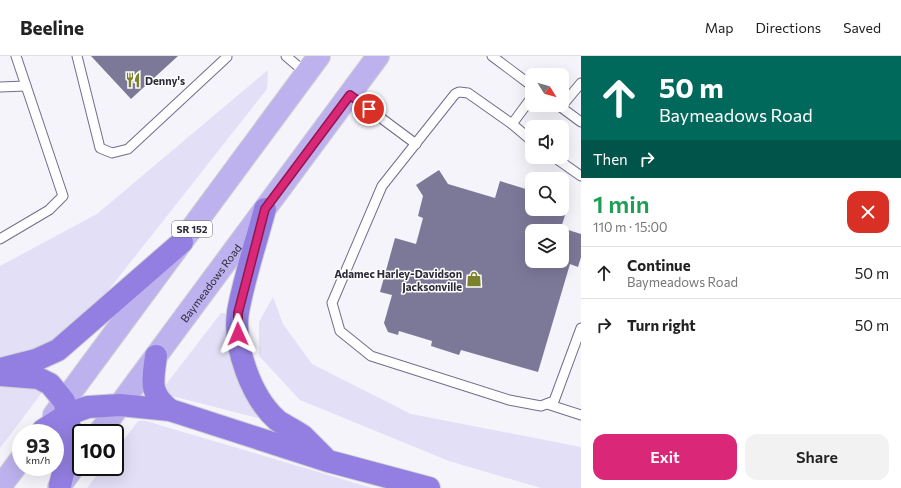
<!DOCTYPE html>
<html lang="en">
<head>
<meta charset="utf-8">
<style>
  body { margin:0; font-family:Commissioner,sans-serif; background:#f2f2f2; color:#222; height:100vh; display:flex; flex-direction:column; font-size:15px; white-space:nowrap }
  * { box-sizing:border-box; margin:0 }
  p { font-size:13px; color:#767676 }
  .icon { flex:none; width:22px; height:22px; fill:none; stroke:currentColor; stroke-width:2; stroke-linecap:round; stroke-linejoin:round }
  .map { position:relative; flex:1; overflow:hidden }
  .sheet { display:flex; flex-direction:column; background:#fff; width:320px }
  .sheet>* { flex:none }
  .hud { background:#00695c; color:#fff; overflow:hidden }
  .needle { width:26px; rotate:127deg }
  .controls { position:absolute; left:525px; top:12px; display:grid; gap:8px }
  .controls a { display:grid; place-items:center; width:44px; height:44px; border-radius:8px; background:#fff; box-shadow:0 4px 16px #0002; font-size:20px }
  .speed { position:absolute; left:12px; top:368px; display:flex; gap:8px; font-size:20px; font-weight:700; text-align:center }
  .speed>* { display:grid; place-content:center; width:52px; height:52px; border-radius:50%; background:#fff; box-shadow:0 4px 16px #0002; line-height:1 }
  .speed small { font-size:10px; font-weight:400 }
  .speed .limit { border:2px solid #111; border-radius:6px; background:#fff; color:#111 }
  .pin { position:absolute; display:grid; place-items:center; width:34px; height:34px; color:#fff; margin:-17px; border:2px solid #fff; border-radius:50%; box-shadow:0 1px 4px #0007 }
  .me { position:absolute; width:44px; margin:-22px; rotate:359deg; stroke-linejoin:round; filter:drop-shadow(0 0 3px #0008) }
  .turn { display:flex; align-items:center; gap:14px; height:84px; padding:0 12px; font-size:18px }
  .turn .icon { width:52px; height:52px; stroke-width:2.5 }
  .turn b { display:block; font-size:28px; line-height:34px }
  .then { display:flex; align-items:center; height:38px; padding:0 12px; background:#0003; gap:8px; font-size:15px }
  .round { display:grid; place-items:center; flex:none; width:42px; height:42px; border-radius:12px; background:#f2f2f2 }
  .head { display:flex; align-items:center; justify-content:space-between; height:68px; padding:0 12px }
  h1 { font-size:24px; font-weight:600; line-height:30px; color:#1e9e55 }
  .primary-button { display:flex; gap:8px; margin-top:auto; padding:8px 12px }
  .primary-button a { flex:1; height:46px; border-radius:12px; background:#db2777; color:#fff; font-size:16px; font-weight:600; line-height:46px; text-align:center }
  .primary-button a+a { background:#f2f2f2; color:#222 }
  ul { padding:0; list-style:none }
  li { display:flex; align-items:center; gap:12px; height:52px; padding:0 12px; border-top:1px solid #e0e0e0 }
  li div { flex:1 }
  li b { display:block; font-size:15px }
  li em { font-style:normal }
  header { display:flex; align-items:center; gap:24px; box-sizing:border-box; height:56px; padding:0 20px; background:#fff; border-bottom:1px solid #e0e0e0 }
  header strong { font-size:19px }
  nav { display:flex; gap:22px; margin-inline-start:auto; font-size:14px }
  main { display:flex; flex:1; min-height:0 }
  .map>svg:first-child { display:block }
  .green { fill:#e2dff6 }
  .building { fill:#7c7898 }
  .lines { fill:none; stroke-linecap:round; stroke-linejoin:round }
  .service-casing { stroke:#716d8c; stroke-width:11 }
  .primary-casing { stroke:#d1d0d3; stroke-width:24 }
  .motorway-casing { stroke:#d1d0d3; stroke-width:24 }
  .service { stroke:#fff; stroke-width:9 }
  .primary { stroke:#beb2ee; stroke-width:22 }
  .motorway { stroke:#937fe2; stroke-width:22 }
  .route-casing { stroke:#8e194d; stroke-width:10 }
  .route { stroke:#db2777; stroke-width:7 }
  .labels { text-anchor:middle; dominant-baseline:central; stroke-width:3; stroke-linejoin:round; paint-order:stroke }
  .shield { fill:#fff; stroke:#6c6b74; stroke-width:1 }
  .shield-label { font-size:10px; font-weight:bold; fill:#2d2b39 }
  .poi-label { font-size:11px; font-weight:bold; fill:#2d2b39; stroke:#fff; text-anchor:start }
  .street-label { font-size:11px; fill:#2d2b39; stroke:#fff }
</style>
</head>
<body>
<header>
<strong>Beeline</strong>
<nav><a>Map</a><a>Directions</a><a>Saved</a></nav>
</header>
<main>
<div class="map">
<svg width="581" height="432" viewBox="0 0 581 432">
  <rect width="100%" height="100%" fill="#f5f4fb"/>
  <g class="green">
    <path d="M268,14L267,33L92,255L45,290L0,304V210L97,158Z"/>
    <path d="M273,241L283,268L312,308L411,358L581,391V432H541L449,405L300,344L259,300V266Z"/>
    <path d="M221,257L229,258L262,363L172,340L167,337L164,331Z"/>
    <path d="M0,326H15L43,335L0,392Z"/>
    <path d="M138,365H146L372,432H87L103,411H115V396Z"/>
  </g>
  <g class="building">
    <path d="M91,0H178L131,43Z"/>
    <path d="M439,114L448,128L495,142L500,125L532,135V153H567L560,175H532V205H562V172L581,178V201L578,211L570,208L538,316L461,294L459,299L431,290L432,285L399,275L398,279L388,276L384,267L392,239L380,236L395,182L416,188L423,162L418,160L423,140L416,129Z"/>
  </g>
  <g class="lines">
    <defs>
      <g id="service">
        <path d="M77,0L100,92L112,97L128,93L227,1"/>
        <path d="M286,0L306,17"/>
        <path d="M492,0L532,30"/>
        <path d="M0,31L26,30"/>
        <path d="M350,39L416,88"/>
        <path d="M532,41L512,68L468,37L459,36L455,38L382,130L332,247L340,275L371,300L509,344L541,350L554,345L581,272"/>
        <path d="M558,49L581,66"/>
        <path d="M561,51L581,27"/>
        <path d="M512,68L532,85"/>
        <path d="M554,101L581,120"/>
        <path d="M0,183L49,154L63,140L16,0"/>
        <path d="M547,348L581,359"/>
      </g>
      <g id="primary">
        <path d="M54,359L319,0"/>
        <path id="s1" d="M99,377L378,0"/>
        <path d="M0,431L21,403"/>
        <path d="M59,431L81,401"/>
      </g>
      <g id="motorway">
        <path d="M265,153C256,187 244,222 238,256C233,290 251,341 277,364C285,370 295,374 303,380C310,387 317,394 324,401"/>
        <path d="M156,300C153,325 148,336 170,354"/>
        <path d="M0,313L36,304L58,294L182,186"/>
        <path d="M0,319L38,322L50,328L64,345L68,358L71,386L60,429"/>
        <path d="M43,374L68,358L88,351L120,349L170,354L328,405L429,432"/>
      </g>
    </defs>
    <use href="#service" class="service-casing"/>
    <use href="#primary" class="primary-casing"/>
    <use href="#motorway" class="motorway-casing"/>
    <use href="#service" class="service"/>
    <use href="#primary" class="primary"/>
    <use href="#motorway" class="motorway"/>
  </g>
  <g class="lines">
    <defs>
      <path id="route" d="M238,278V257L265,153L350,39L369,53"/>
    </defs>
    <use href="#route" class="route-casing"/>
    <use href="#route" class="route"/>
  </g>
  <defs>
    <symbol id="restaurant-bare" viewBox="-9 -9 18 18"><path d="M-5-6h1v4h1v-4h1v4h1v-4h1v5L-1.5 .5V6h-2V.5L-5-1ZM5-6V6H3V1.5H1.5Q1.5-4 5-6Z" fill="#7e812b" stroke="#fff" stroke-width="2.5" paint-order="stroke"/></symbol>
    <symbol id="shop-bare" viewBox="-9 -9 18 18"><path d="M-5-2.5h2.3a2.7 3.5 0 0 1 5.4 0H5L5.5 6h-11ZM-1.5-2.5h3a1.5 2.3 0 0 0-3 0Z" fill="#7e812b" stroke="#fff" stroke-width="2.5" paint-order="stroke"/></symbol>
  </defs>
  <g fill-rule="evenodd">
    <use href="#restaurant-bare" x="122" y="13" width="22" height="22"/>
    <use href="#shop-bare" x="463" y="212" width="22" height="22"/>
  </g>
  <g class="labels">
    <rect class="shield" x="172" y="165" width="40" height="16" rx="3"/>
    <g class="shield-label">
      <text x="192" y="173">SR 152</text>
    </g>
    <g class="poi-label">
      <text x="145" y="24">Denny's</text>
      <text x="462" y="217" text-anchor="end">Adamec Harley-Davidson<tspan x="462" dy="13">Jacksonville</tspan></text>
    </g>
    <g class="street-label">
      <text stroke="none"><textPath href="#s1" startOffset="187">Baymeadows Road</textPath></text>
    </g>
  </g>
</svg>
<div class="controls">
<a><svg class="needle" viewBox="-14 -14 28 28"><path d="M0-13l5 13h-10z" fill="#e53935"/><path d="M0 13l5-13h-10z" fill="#767676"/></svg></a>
<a><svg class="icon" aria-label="sound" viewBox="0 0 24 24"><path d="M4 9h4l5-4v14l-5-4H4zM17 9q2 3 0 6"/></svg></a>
<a><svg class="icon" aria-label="search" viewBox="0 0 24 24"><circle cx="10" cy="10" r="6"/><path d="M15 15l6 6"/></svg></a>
<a><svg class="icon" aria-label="layers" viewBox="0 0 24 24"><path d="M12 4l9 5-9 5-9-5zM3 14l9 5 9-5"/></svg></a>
</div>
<div class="speed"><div>93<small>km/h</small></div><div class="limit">100</div></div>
<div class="pin" style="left:369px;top:53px;background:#d93025"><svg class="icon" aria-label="arrive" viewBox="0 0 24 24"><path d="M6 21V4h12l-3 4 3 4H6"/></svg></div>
<svg class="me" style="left:238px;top:278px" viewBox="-20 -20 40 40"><path d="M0-17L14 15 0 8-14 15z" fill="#db2777" stroke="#fff" stroke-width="4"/></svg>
</div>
<section class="sheet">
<div class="hud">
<div class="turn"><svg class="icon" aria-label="ahead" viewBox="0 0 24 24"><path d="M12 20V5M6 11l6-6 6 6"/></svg><div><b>50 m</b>Baymeadows Road</div></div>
<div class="then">Then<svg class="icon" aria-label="right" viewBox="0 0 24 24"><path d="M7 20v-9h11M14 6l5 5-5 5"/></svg></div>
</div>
<div class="head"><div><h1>1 min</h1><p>110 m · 15:00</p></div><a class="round" style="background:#d93025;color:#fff"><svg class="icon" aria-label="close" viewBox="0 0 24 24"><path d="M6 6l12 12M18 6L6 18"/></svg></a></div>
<ul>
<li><svg class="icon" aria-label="ahead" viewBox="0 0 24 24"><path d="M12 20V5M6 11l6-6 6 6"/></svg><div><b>Continue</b><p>Baymeadows Road</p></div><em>50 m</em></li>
<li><svg class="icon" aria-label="right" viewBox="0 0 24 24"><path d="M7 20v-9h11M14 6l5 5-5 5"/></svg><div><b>Turn right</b></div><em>50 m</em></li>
</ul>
<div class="primary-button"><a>Exit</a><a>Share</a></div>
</section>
</main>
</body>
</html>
